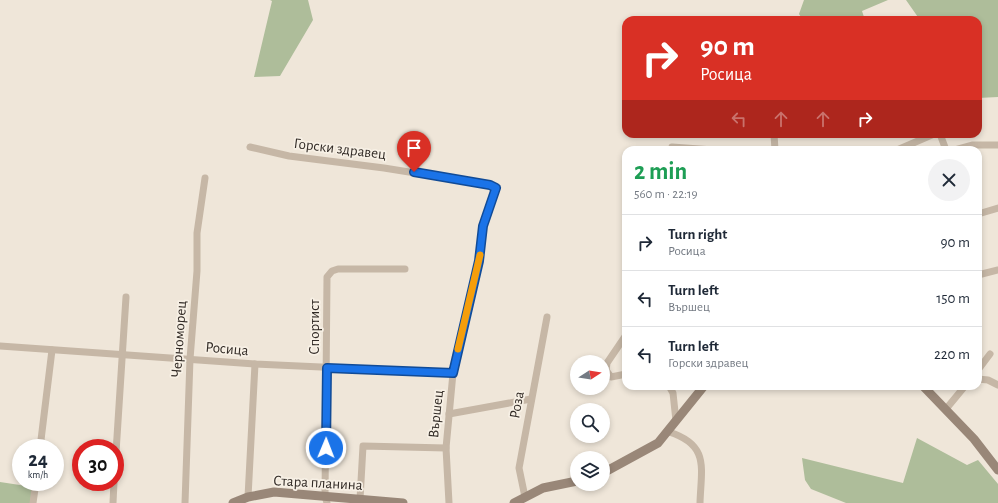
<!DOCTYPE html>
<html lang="en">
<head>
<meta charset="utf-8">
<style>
  body { margin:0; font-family:"Alegreya Sans",sans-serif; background:#f2f2f3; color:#1f2937; height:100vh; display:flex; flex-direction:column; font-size:15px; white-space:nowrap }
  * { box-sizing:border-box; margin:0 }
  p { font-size:13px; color:#747a83 }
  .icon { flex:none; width:22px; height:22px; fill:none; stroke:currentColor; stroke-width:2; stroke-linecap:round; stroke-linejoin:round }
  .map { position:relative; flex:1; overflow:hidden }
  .details { position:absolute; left:622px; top:146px; width:360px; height:244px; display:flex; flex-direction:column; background:#fff; border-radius:12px; box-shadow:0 2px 6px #0003 }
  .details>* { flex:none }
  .banner { position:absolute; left:622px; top:16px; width:360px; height:122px; border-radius:12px; box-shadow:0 2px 6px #0003; background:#d93025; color:#fff; overflow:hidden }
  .needle { width:26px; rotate:78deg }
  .fabs { position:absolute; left:570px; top:355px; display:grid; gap:8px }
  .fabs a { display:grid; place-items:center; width:40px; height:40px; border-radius:50%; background:#fff; box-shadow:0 2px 6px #0003; font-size:20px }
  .speed { position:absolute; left:12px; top:439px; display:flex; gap:8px; font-size:20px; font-weight:700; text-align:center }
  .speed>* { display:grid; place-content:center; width:52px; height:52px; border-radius:50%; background:#fff; box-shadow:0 2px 6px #0003; line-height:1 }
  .speed small { font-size:10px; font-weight:400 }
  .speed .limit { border:6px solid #d22; background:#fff; color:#111 }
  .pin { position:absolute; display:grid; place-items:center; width:34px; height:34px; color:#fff; margin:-41px -17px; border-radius:50% 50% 50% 0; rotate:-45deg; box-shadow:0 0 4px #0007 }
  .pin .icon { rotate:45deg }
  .me { position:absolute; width:44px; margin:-22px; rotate:1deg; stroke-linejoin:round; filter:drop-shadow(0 0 3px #0008) }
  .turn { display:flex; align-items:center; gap:14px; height:84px; padding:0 12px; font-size:18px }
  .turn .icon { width:52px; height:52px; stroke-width:2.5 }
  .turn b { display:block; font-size:28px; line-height:34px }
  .lanes { display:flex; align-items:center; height:38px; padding:0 12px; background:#0003; justify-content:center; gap:20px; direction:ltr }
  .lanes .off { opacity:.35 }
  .round { display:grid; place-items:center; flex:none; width:42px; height:42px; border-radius:21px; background:#f2f2f3 }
  .overview { display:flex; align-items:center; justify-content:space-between; height:68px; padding:0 12px }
  h1 { font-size:24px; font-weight:600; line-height:30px; color:#1e9e55 }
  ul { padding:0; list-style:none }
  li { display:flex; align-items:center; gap:12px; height:56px; padding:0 12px; border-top:1px solid #e0e1e3 }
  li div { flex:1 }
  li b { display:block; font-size:15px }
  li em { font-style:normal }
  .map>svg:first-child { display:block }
  .green { fill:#aebd9a }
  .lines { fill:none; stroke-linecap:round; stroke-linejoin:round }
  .street { stroke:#c6b7a6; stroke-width:7 }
  .secondary { stroke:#998778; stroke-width:9 }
  .route-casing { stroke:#114b97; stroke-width:10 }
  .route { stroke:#1a73e8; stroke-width:7 }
  .slow { stroke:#f59e0b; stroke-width:7 }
  .labels { text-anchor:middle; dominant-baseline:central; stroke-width:3.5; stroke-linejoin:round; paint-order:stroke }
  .street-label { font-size:15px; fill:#322b26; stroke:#f7f0e5 }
</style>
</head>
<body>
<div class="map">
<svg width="998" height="503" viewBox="0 0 998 503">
  <rect width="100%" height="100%" fill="#efe6d9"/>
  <g class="green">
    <path d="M270,0H308L313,20L280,76L254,77L272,1Z"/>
    <path d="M804,0H888L862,11L865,20H803L799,14Z"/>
    <path d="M906,0H998V97L978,98V20H920Z"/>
    <path d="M917,438L967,465L978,460L998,484V503H846L811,489L805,480L802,458L903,483Z"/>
    <path d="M0,482L33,487L31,503H0Z"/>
  </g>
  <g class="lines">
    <g class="street">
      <path d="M774,134L775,150"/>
      <path d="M940,134L946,150"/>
      <path d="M250,147L289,156L384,168L490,185L496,188L483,226L479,261L453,373L446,448L449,503"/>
      <path d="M672,147L713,150"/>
      <path d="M897,150L934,134"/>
      <path d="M954,150L972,145H998"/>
      <path d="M978,214L998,208"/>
      <path d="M978,275L998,270"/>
      <path d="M626,335L607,363L606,370L611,377L626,374"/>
      <path d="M0,346L255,364L453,373"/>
      <path d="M978,370L990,354"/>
      <path d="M978,379L988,380L998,385"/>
      <path d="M669,386L673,393L676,421"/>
      <path d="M946,409L965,386"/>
      <path d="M449,414L531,399"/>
      <path d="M669,432C710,445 701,468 700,503"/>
      <path d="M40,448L52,350"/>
      <path d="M115,468L126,297"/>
      <path d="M248,497L255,364"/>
      <path d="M525,497L519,468L547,317"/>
      <path d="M360,499L363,446L446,448"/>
      <path d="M33,503L36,482"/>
      <path d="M113,503L114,482"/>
      <path d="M185,503L190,359L197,271V233L205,178"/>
      <path d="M327,503L325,496L327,277L332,271L338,269H405"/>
    </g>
    <g class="secondary">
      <path d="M923,386L974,439L998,470"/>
      <path d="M603,473L658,443L704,386"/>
      <path d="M233,503L248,497L274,492L403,503"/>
      <path d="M514,503L543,488L577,481"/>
    </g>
  </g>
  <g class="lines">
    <defs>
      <path id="route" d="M326,448L327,368L453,373L479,261L483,226L496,188L490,185L414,172"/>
    </defs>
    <use href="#route" class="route-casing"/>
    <use href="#route" class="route"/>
    <path class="slow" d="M458,349L480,255"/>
  </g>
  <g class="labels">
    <g class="street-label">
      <text transform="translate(340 149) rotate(7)">Горски здравец</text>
      <text transform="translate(314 327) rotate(-90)">Спортист</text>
      <text transform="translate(179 339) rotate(-86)">Черноморец</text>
      <text transform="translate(227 349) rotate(5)">Росица</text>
      <text transform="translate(517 405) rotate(-80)">Роза</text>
      <text transform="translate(436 414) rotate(-84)">Вършец</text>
      <text transform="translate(318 483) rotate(3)">Стара планина</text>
    </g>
  </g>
</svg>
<div class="fabs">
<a><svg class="needle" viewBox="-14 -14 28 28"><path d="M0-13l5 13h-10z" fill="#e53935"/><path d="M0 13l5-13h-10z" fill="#747a83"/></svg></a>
<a><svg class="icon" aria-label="search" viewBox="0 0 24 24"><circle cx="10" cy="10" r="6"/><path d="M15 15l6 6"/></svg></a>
<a><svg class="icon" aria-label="layers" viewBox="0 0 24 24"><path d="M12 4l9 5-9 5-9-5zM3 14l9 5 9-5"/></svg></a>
</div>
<div class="speed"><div>24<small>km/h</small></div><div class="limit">30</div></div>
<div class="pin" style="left:414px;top:172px;background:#d93025"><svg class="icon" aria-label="arrive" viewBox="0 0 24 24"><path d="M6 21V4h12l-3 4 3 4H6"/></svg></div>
<svg class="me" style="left:326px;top:448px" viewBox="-20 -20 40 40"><circle r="17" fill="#1a73e8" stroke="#fff" stroke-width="3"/><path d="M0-11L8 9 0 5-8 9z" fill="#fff"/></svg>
<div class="banner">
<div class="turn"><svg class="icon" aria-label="right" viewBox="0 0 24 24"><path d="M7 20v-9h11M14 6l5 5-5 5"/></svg><div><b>90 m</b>Росица</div></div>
<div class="lanes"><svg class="icon off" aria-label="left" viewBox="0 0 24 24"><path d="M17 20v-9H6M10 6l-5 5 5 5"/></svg><svg class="icon off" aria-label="ahead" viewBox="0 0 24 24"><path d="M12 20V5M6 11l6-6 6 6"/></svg><svg class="icon off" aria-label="ahead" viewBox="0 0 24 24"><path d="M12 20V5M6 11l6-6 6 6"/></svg><svg class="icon" aria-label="right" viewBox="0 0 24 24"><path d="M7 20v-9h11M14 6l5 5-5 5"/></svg></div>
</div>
<section class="details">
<div class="overview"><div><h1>2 min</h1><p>560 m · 22:19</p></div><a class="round"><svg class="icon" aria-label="close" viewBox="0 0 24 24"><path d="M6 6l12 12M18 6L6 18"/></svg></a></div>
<ul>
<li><svg class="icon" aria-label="right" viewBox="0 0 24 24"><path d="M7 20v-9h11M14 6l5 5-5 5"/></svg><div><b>Turn right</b><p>Росица</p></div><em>90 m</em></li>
<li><svg class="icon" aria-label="left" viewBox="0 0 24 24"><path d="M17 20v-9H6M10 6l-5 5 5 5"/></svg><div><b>Turn left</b><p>Вършец</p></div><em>150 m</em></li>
<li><svg class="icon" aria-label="left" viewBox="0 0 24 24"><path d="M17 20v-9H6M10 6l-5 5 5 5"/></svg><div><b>Turn left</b><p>Горски здравец</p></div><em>220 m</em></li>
</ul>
</section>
</div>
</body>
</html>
